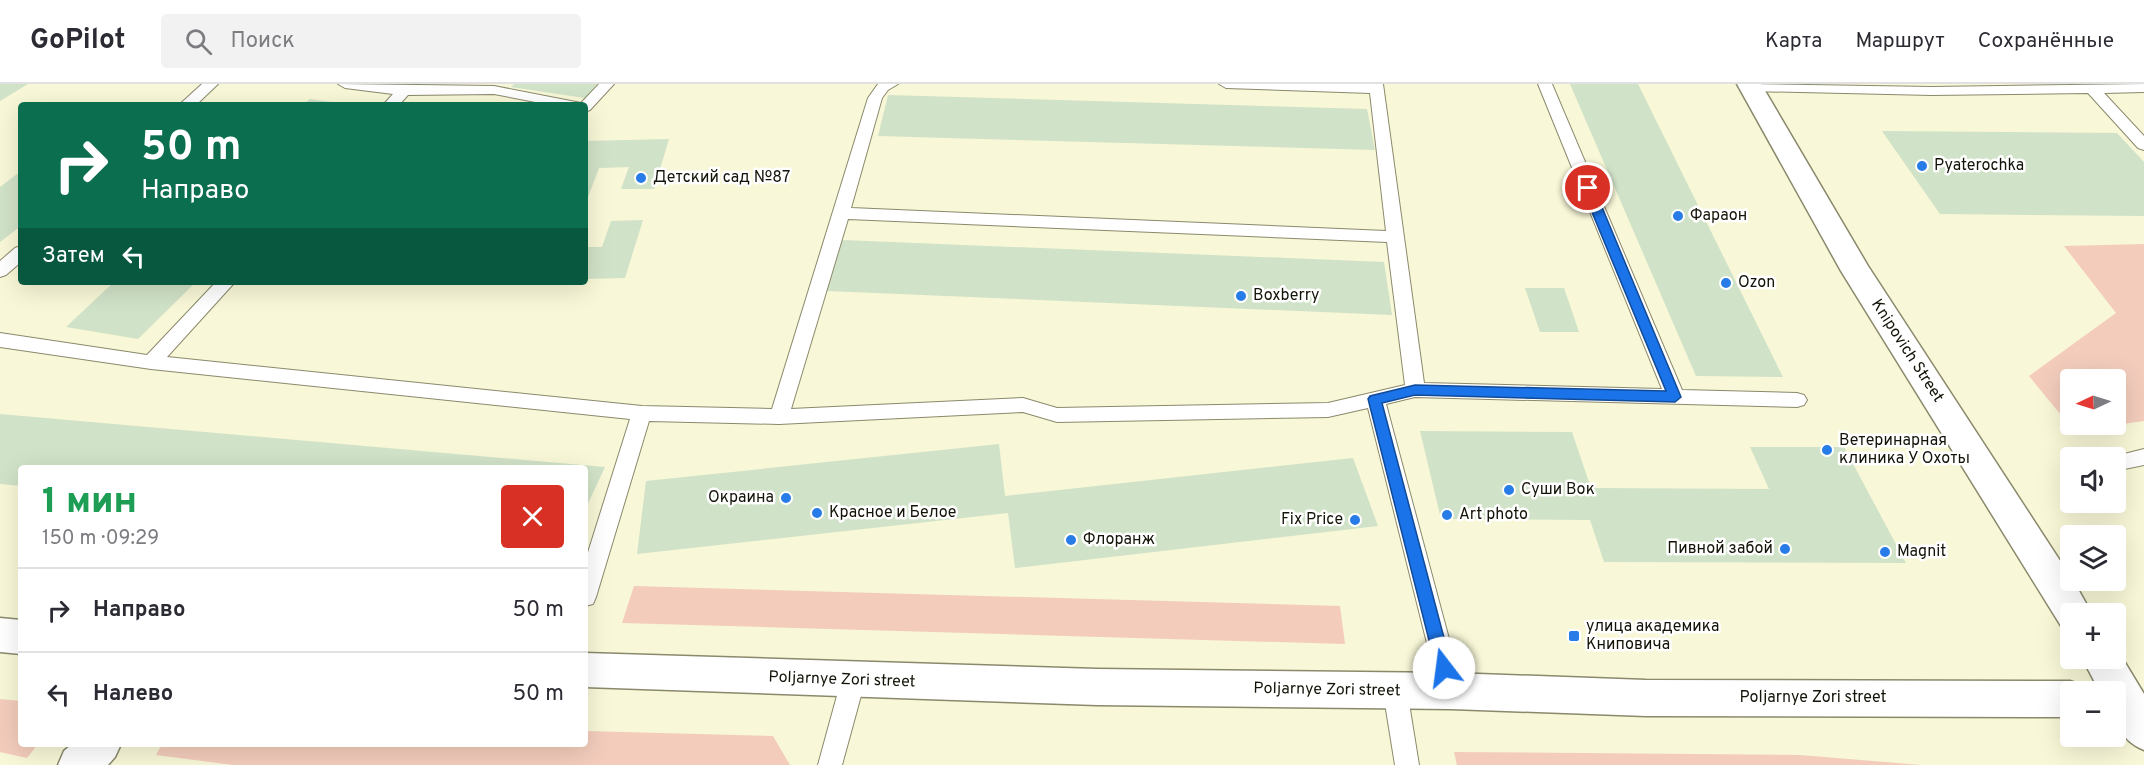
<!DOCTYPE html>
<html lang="ru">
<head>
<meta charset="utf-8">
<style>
  body { margin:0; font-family:Overpass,sans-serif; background:#f2f2f3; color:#2b2b33; height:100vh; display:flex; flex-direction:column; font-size:22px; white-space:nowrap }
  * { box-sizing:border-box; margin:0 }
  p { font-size:20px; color:#7c7c81 }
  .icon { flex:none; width:33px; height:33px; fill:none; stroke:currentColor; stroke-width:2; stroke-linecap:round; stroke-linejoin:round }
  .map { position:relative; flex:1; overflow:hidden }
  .drawer { position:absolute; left:18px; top:381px; width:570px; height:282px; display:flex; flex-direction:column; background:#fff; border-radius:6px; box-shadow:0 6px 24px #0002 }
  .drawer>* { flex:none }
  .hud { position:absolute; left:18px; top:18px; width:570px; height:183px; border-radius:6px; box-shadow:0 6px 24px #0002; background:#0b6e4f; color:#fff; overflow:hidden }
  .needle { width:39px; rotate:266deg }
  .fabs { position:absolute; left:2060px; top:285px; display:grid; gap:12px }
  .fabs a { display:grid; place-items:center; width:66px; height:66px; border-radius:6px; background:#fff; box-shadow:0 6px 24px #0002; font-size:30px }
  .pin { position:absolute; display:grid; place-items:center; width:51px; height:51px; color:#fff; margin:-26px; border:3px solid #fff; border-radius:50%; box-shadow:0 2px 6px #0007 }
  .me { position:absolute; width:66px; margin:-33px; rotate:345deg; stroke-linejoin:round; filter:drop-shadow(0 0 4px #0008) }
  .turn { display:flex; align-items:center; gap:21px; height:126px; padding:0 24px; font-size:27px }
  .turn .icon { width:78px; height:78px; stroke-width:2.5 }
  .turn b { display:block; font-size:42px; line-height:51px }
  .then { display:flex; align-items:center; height:57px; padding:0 24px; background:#0003; gap:12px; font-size:22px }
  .round { display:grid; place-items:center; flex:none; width:63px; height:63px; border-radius:6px; background:#f2f2f3 }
  .headline { display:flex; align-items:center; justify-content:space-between; height:102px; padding:0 24px }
  h1 { font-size:36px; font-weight:800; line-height:45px; color:#1e9e55 }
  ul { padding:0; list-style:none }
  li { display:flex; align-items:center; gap:18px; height:84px; padding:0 24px; border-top:2px solid #e1e1e2 }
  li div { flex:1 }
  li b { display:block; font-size:22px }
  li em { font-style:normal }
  header { display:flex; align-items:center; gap:36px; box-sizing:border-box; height:84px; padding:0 30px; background:#fff; border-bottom:2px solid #e1e1e2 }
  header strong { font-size:28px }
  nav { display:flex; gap:33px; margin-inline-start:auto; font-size:21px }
  .search { width:420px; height:54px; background:#f2f2f3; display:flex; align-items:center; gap:15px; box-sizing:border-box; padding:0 21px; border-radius:6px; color:#7c7c81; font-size:22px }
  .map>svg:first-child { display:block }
  .green { fill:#f3ccbc; fill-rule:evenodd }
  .building { fill:#d0e2c7 }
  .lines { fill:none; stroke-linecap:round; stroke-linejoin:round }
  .service-casing { stroke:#8b896c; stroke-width:2 }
  .minor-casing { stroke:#8b896c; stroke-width:3 }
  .secondary-casing { stroke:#8b896c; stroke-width:3 }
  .service { fill:#fff; fill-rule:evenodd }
  .minor { fill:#fff; fill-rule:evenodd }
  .secondary { fill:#fff; fill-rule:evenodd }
  .route { fill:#1a73e8; stroke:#114b97; stroke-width:1.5 }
  .poi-dot { fill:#277ce7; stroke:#fff; stroke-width:2 }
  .labels { text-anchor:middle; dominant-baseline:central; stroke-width:5; stroke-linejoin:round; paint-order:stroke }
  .poi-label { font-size:16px; fill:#141308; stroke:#fff; text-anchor:start }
  .street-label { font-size:16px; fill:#141308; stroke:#fff }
</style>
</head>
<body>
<header>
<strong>GoPilot</strong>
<div class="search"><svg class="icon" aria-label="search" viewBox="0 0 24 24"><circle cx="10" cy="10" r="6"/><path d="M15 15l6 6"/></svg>Поиск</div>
<nav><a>Карта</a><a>Маршрут</a><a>Сохранённые</a></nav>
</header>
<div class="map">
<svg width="2144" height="681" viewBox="0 0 2144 681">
  <rect width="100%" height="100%" fill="#f8f7d7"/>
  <g class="green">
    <path d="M2144,160V337L2074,347L2029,292L2116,229L2064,162ZM2070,296H2115V340H2070Z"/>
    <path d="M634,502L1340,522L1345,560L622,539Z"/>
    <path d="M0,615L21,617V660H38L27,674L0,668Z"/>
    <path d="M585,647L773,652L790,681H233L156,671L162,660H585Z"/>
    <path d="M1454,668L1800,671L1921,681H1457Z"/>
  </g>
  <g class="building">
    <path d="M0,0H28L0,17Z"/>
    <path d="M514,0H597L585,14L511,3Z"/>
    <path d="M1570,0H1638L1783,293L1696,292Z"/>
    <path d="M888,11L1367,25L1375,66L878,52Z"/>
    <path d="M310,15L346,20V21H303Z"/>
    <path d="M1882,47L2117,49L2144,78V132L1940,130Z"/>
    <path d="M669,55L654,105H621L629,83L599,84L585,121V57Z"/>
    <path d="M21,87V142L0,158V103Z"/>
    <path d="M643,136L625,194L585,195V163H602L611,137Z"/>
    <path d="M842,156L1384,178L1392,231L827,207Z"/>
    <path d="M114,198H196L138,255L66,243Z"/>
    <path d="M1525,204H1564L1579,248H1540Z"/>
    <path d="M0,330L605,383L585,426V384H21V402L0,400Z"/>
    <path d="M1420,347L1572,348L1591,404L1769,405L1750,363H1844L1906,479L1604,478L1590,436L1441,435Z"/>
    <path d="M999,360L1005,412L1353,374L1378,442L1015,484L1008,429L637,470L646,397Z"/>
  </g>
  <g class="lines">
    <defs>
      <g id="service">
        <path d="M202,0H218L196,21H179Z"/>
        <path d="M338,0L494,2L581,19L599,0H614L590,26L585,28V21H551L494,10L408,11L399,21H383L393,10L345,4Z"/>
        <path d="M878,0H898L888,6L882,14L851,124L1386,147L1370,9L1226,4L1219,0H1383L1424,299L1662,305L1538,0H1552L1682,306L1797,309L1804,311L1807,316L1804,321L1797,323L1415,313L1386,320L1463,607L1459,614L1451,618L1443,614L1439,607L1368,324L1328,333L1057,338L1023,328L779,340L649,337L596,513L593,520L585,522V478L630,335L151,285L0,263V249L147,271L216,198H235L167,273L642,322L772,325L868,14ZM848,135L1387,158L1405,301L1328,319L1057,324L1023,314L791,325Z"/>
        <path d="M1745,0L1932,3L2144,0V8L2104,9L2144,52V66L2138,64L2088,9L1932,11L1750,7L1745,6L1743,3Z"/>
        <path d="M21,162V178L6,191L0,193V177L15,164Z"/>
        <path d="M2144,365V381L2115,387V374H2108Z"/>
        <path d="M853,587L861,590L865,597L842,681H818L841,597L845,590Z"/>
        <path d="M1395,596L1403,600L1407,607L1419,681H1395L1383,607L1387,600Z"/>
      </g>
      <path id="minor" d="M72,660H121L115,673L108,681H58L64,667Z"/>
      <g id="secondary">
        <path d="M1737,0H1761L1868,182L2070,492V496H2073L2092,530H2070V545L2061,542L1841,187Z"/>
        <path d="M0,534L21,536V570L0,568Z"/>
        <path d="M2115,562L2144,610V666C2117,655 2115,634 2115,608H2100L2082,574H2115Z"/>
        <path d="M585,569L1097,585L1451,589L1646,596L2070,597L2084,602L2086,608H2070V633L1646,632L1451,625L1097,621L585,603Z"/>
      </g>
    </defs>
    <use href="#service" class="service-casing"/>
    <use href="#minor" class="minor-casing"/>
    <use href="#secondary" class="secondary-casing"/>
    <use href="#service" class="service"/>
    <use href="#minor" class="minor"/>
    <use href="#secondary" class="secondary"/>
  </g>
  <path class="route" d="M1588,101L1594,104L1681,313L1675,318L1415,311L1382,319L1452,584L1450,589L1444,591L1439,589L1436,584L1368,315L1370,312L1415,301L1666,307L1582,104Z"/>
  <g class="poi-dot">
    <circle cx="1922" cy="82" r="6"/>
    <circle cx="641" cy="94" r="6"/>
    <circle cx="1678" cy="132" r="6"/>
    <circle cx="1726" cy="199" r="6"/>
    <circle cx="1241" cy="212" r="6"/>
    <circle cx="1827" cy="366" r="6"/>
    <circle cx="1509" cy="406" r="6"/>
    <circle cx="786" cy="414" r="6"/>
    <circle cx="817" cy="429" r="6"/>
    <circle cx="1447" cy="431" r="6"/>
    <circle cx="1355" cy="436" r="6"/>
    <circle cx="1071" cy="456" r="6"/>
    <circle cx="1785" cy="465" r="6"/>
    <circle cx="1885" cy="468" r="6"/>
    <rect x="1568" y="546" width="12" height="12" rx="3"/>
  </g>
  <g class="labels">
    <g class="poi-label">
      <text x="1934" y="82">Pyaterochka</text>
      <text x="653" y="94">Детский сад №87</text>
      <text x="1690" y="132">Фараон</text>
      <text x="1738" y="199">Ozon</text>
      <text x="1253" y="212">Boxberry</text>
      <text x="1839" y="357">Ветеринарная<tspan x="1839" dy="18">клиника У Охоты</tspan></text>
      <text x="1521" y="406">Суши Вок</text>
      <text x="774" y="414" text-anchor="end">Окраина</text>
      <text x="829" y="429">Красное и Белое</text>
      <text x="1459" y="431">Art photo</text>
      <text x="1343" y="436" text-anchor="end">Fix Price</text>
      <text x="1083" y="456">Флоранж</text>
      <text x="1773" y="465" text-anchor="end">Пивной забой</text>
      <text x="1897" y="468">Magnit</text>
      <text x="1586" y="543">улица академика<tspan x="1586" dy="18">Книповича</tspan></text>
    </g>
    <g class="street-label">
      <text transform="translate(1907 267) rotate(57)">Knipovich Street</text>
      <text transform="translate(842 596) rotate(2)">Poljarnye Zori street</text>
      <text transform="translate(1327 606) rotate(1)">Poljarnye Zori street</text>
      <text x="1813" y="614">Poljarnye Zori street</text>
    </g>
  </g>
</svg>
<div class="fabs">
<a><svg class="needle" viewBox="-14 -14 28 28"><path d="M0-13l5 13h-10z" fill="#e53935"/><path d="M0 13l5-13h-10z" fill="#7c7c81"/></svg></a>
<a><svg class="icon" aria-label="sound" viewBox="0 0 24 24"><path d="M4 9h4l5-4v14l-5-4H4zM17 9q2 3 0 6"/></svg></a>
<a><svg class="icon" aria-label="layers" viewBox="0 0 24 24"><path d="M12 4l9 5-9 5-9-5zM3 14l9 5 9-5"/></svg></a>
<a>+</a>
<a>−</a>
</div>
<div class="pin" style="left:1588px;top:104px;background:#d93025"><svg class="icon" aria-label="arrive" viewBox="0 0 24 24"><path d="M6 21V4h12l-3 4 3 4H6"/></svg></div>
<svg class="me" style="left:1444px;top:584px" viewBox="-20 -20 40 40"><circle r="19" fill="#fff"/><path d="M0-13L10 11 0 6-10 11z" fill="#1a73e8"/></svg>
<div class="hud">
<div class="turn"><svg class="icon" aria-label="right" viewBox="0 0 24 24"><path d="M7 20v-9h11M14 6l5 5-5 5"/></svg><div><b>50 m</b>Направо</div></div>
<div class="then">Затем<svg class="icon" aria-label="left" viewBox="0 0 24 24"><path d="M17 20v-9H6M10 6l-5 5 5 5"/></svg></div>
</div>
<section class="drawer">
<div class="headline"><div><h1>1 мин</h1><p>150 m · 09:29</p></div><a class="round" style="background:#d93025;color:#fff"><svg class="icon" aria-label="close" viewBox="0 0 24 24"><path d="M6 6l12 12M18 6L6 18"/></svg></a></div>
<ul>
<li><svg class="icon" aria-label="right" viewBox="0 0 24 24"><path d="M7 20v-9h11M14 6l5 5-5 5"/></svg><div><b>Направо</b></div><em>50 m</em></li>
<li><svg class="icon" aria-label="left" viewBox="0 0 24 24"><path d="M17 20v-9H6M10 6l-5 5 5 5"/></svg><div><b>Налево</b></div><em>50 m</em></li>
</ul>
</section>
</div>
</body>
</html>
